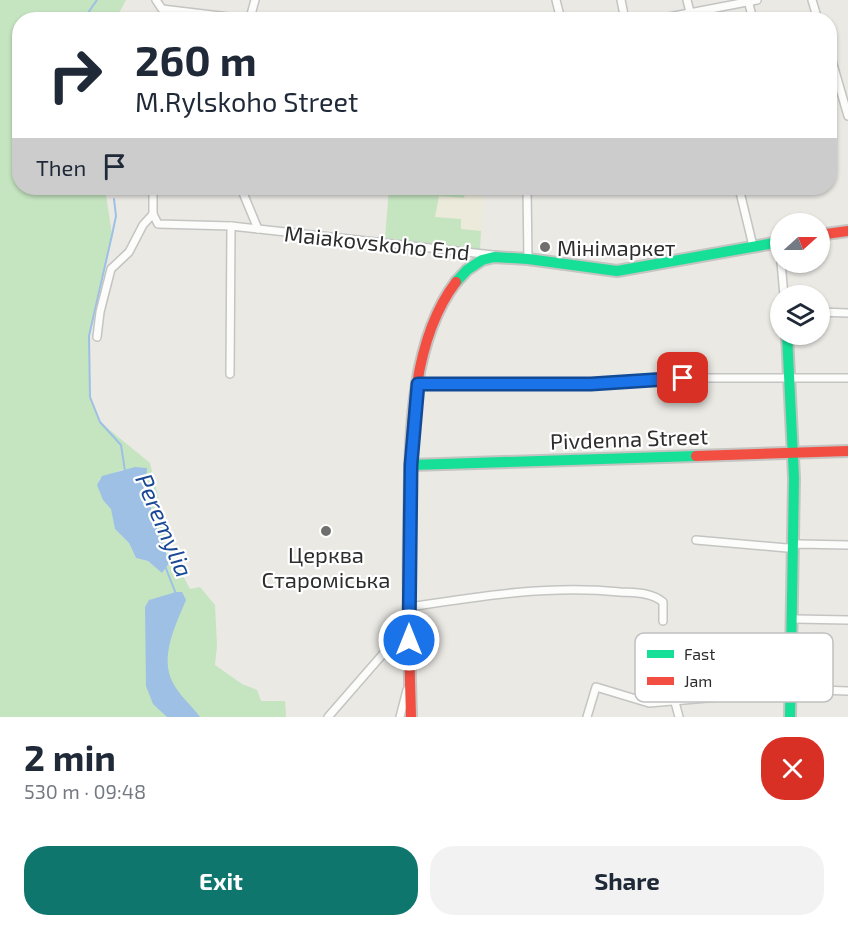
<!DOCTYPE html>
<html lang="en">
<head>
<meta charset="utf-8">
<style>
  body { margin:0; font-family:"Exo 2",sans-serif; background:#f2f2f3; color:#1f2937; height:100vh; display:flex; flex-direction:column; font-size:22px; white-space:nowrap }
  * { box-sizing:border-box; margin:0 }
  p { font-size:20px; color:#747a83 }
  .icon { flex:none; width:33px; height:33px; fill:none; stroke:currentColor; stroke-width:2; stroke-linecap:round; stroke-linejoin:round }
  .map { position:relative; height:717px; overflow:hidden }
  .panel { display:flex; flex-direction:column; background:#fff; flex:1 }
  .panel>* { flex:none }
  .top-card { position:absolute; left:12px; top:12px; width:825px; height:183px; border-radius:24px; box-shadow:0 2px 4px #0004; background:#fff; color:#1f2937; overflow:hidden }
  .needle { width:39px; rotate:69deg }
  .fabs { position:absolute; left:770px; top:213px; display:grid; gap:12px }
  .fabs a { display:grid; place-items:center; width:60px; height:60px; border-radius:50%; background:#fff; box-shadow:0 2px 4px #0004; font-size:30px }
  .pin { position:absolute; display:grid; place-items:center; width:51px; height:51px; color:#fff; margin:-26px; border-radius:12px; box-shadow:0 3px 9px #0006 }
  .me { position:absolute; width:66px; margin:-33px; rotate:0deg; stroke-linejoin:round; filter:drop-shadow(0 0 4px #0008) }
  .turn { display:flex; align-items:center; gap:21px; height:126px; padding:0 24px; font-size:27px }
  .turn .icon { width:78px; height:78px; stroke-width:2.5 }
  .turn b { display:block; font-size:42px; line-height:51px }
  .then { display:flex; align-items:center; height:57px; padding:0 24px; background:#0003; gap:12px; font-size:22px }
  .round { display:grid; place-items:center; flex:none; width:63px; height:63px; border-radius:24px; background:#f2f2f3 }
  .headline { display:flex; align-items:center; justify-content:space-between; height:102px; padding:0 24px }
  h1 { font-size:36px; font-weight:700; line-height:45px }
  .primary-button { display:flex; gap:12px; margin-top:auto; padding:12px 24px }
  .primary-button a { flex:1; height:69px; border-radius:24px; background:#0f766e; color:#fff; font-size:24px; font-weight:700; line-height:69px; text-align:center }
  .primary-button a+a { background:#f2f2f3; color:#1f2937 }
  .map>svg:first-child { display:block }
  .education { fill:#eceada }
  .green { fill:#c5e4c0; fill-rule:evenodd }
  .water { fill:#9ec0e5 }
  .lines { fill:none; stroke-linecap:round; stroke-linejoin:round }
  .stream { stroke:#9ec0e5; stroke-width:2 }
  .street-casing { stroke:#c4c4c3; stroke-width:10 }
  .fast-casing { stroke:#c4c4c3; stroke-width:14 }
  .jam-casing { stroke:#c4c4c3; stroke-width:14 }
  .street { stroke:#fcfcfb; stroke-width:7 }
  .fast { stroke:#16e098; stroke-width:10 }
  .jam { stroke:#f24e42; stroke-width:10 }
  .route-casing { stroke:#114b97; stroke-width:15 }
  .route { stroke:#1a73e8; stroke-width:10 }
  .poi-dot { fill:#6f6f6d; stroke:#fff; stroke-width:2 }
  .labels { text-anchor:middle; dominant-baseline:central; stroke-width:4.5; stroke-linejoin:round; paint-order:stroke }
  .street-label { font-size:22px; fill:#2d2d2d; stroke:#fff }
  .poi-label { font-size:22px; fill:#2d2d2d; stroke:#fff; text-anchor:start }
  .water-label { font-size:24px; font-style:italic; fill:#194995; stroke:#fff }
  .key { fill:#fff; stroke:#c0c0c0; stroke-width:1.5 }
  .key-label { font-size:16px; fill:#2d2d2d }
</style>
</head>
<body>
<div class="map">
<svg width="848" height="717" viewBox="0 0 848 717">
  <rect width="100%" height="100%" fill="#eae9e4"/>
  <path class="education" d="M390,188H484L480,250L385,238Z"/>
  <g class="green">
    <path d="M0,0H126L119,13L110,19L20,20V188H105L112,235L89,336L90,397L100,422L150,463L168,538L166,544L190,589L200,587L215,605L217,646L215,665L242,684L257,690L261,701H285L286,717H0ZM124,469L146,484L151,500L152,519L170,562L162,573L148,561L136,558L129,543L115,529L113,513L99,479Z"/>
    <path d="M389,188H484V191L465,190L464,198L439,196L435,217L461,219V229L481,231L480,250L385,238Z"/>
  </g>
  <g class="water">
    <path d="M135,467L147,468C145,500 157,532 170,562L162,573L148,561L136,558L129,543L115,529L111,509L103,500L97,485L102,476Z"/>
    <path d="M176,592H182L186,600C176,624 159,657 173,683C179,695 192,706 200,717H167L153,704L146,686L145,607L149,600Z"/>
  </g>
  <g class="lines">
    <g class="stream">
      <path d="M83,20L97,0"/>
      <path d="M114,199L116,216L112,235L89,336L90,397L100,422L121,445L125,471"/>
      <path d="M165,566L176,594"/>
    </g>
    <defs>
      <g id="street">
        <path d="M156,0L162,9L254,20"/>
        <path d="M556,0L561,20"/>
        <path d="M621,0L625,20"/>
        <path d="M687,0L692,20"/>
        <path d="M748,0L753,20"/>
        <path d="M812,0L818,20"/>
        <path d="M250,18L255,0"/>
        <path d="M653,20L757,0"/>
        <path d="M830,54L848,116"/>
        <path d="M153,188V214L158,224L231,226L493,255"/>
        <path d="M241,188L258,229"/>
        <path d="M527,188L528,260"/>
        <path d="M739,188L753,246"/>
        <path d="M781,262L784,296"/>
        <path d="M819,312L848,313"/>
        <path d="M97,337L100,312L111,269L129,252L143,225L153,214"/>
        <path d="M230,374L231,226"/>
        <path d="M418,384H591L683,378H848"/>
        <path d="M696,540L787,548L798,544L848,545"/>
        <path d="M409,607C480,596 548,585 620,592C635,593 651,592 663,602V621"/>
        <path d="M795,619L848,620"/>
        <path d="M793,689L848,691"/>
        <path d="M675,702L679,717"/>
        <path d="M328,717L409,624"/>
        <path d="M400,717L407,690"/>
        <path d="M587,717L596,687L649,703L719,697H791"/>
      </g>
      <g id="fast">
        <path d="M456,282L467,270L482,260L494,257L528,259L617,271L780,242"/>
        <path d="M787,334L794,478L790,717"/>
        <path d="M411,465L696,456"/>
      </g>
      <g id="jam">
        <path d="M819,235L848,231"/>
        <path d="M696,456L848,451"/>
        <path d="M411,717C409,653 408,589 409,525C411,449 407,346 456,282"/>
      </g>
    </defs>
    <use href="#street" class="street-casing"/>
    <use href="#fast" class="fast-casing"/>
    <use href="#jam" class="jam-casing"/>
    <use href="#street" class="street"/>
    <use href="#fast" class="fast"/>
    <use href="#jam" class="jam"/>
  </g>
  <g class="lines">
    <defs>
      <path id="route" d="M409,640L411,465L418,384H591L683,378"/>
    </defs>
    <use href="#route" class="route-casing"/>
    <use href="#route" class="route"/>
  </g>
  <g class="poi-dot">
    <circle cx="545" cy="247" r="6"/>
    <circle cx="326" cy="531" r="6"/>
  </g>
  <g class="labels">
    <g class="street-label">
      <text transform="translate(377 242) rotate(6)">Maiakovskoho End</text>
      <text transform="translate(629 438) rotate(-2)">Pivdenna Street</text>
    </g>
    <g class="poi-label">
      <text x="557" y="247">Мінімаркет</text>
      <text x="326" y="554" text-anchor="middle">Церква<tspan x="326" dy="25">Староміська</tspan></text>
    </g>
    <g class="water-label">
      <text transform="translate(165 525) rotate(67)">Peremylia</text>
    </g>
  </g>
  <rect x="635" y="633" width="198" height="69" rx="9" class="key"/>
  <rect x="647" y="650" width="27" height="8" fill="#16e098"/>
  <rect x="647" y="677" width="27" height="8" fill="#f24e42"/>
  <g class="key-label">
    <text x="684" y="660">Fast</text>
    <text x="684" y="687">Jam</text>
  </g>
</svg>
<div class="fabs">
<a><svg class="needle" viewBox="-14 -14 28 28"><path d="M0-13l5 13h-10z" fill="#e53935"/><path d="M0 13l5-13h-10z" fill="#747a83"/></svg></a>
<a><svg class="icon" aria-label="layers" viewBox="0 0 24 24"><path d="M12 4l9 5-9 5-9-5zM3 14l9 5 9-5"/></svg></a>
</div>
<div class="pin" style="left:683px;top:378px;background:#d93025"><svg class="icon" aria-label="arrive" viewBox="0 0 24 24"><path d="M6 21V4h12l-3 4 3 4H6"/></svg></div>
<svg class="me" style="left:409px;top:640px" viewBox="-20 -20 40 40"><circle r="17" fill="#1a73e8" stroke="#fff" stroke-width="3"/><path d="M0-11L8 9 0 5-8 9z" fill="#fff"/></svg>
<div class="top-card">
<div class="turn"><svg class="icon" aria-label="right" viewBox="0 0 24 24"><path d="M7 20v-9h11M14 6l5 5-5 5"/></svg><div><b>260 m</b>M.Rylskoho Street</div></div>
<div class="then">Then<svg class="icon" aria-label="arrive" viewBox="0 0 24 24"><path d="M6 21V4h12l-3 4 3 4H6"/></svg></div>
</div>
</div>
<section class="panel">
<div class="headline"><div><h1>2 min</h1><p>530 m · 09:48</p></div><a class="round" style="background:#d93025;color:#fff"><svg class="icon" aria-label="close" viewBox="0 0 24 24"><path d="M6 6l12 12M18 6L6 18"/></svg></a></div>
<div class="primary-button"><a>Exit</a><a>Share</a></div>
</section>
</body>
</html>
